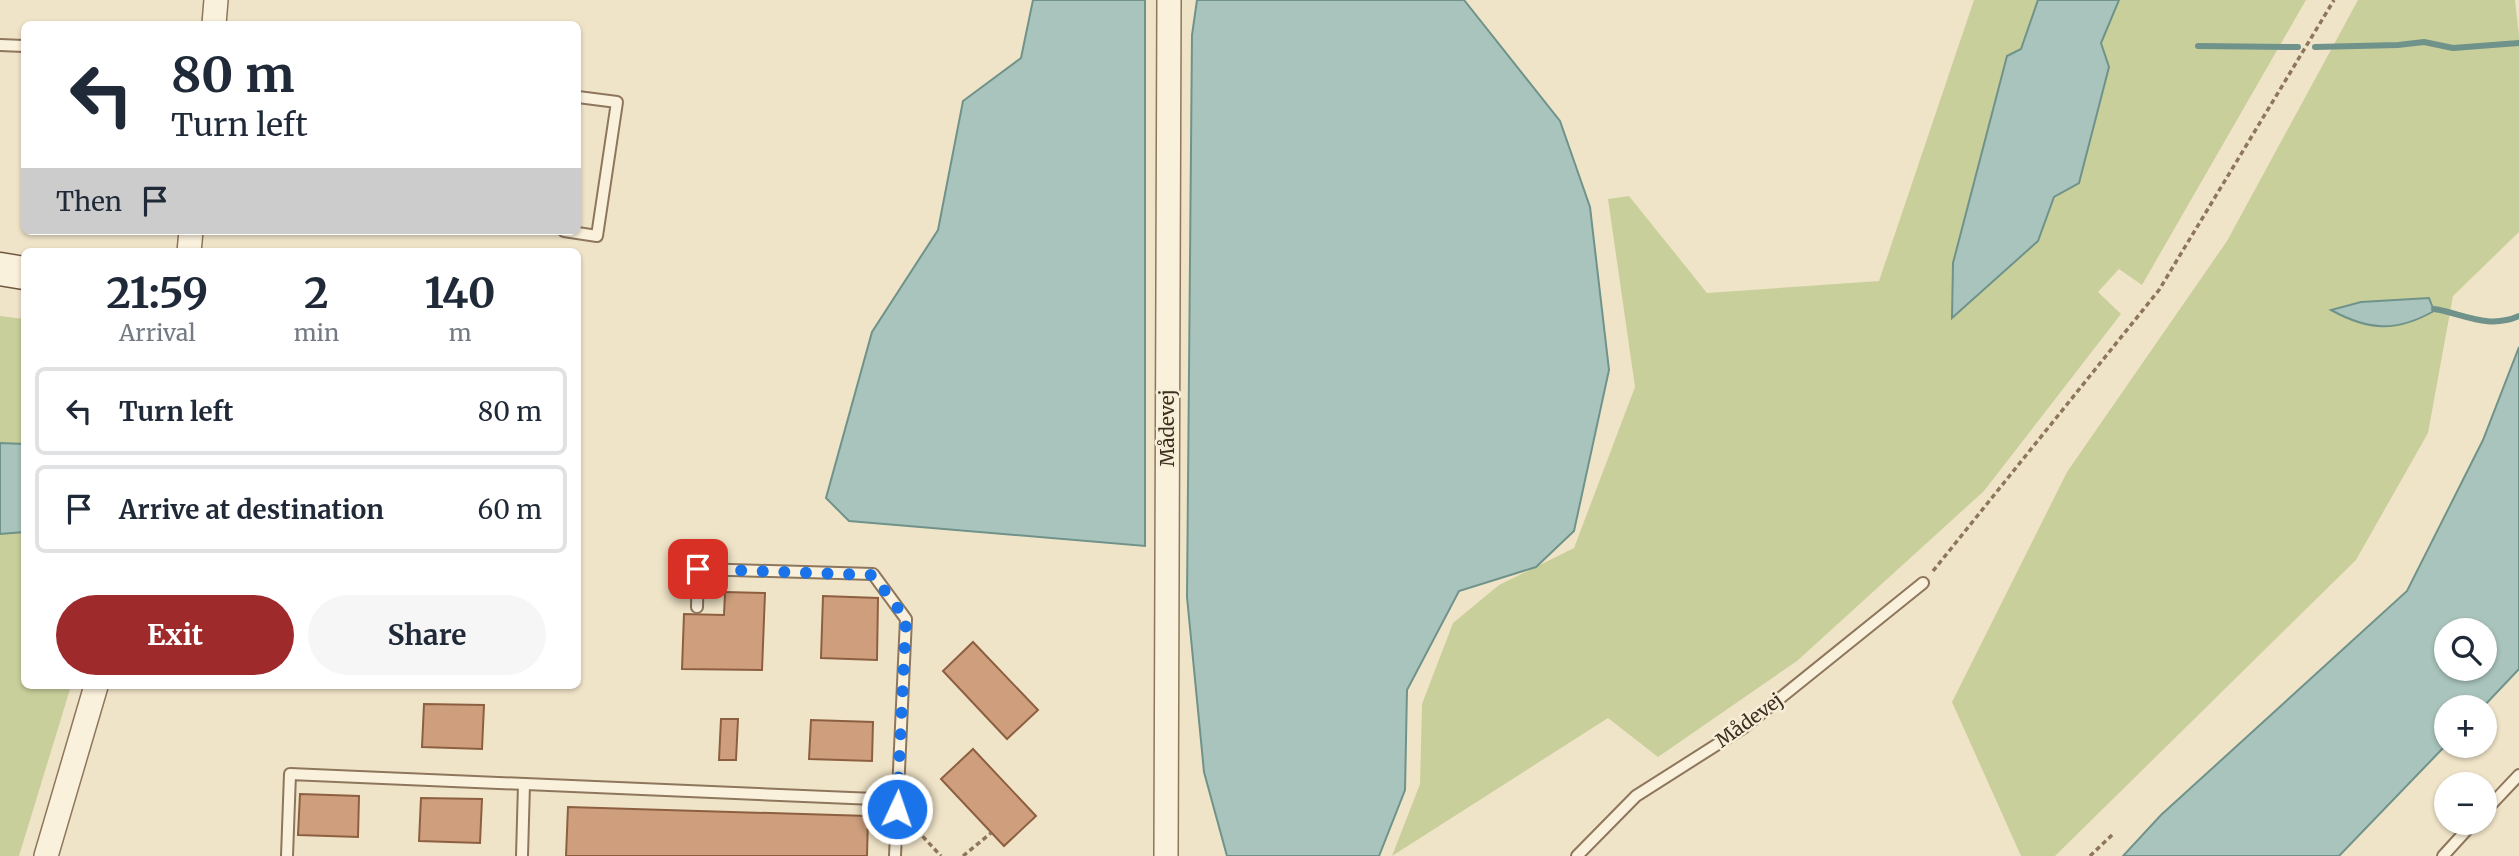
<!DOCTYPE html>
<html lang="en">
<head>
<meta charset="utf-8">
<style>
  body { margin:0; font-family:Merriweather,serif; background:#f6f6f7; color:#1f2937; height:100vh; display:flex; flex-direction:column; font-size:26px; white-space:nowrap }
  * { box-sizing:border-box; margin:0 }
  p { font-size:23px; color:#747a83 }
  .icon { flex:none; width:38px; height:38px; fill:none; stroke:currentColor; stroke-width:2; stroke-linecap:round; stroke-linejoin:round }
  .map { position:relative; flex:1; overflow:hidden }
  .sheet { position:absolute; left:21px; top:248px; width:560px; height:441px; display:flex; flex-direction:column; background:#fff; border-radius:10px; box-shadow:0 2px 5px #0004 }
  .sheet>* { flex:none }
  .top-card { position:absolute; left:21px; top:21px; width:560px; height:214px; border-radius:10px; box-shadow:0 2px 5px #0004; background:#fff; color:#1f2937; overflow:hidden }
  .tools { position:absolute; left:2434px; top:618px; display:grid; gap:14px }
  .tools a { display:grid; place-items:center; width:63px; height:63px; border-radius:50%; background:#fff; box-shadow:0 2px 5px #0004; font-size:35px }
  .pin { position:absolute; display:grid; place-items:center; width:60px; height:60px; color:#fff; margin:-30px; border-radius:14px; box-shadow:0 4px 10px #0006 }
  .me { position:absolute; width:77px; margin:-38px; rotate:3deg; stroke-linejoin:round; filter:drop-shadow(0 0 5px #0008) }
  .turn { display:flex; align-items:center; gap:24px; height:147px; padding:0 35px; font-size:32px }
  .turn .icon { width:91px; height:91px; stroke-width:2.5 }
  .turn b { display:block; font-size:49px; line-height:60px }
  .then { display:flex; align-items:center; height:66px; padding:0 35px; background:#0003; gap:14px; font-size:26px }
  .eta { display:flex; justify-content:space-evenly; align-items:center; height:119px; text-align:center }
  .eta b { font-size:42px; font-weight:700; line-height:49px }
  .button { display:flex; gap:14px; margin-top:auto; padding:14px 35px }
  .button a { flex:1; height:80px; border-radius:42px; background:#9e2a2b; color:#fff; font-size:28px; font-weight:700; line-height:80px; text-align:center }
  .button a+a { background:#f6f6f7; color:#1f2937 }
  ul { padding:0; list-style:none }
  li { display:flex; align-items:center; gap:21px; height:88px; margin:0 14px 10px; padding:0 21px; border:4px solid #e0e1e3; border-radius:10px }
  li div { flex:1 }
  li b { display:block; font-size:26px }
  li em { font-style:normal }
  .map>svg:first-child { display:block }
  .green { fill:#c9cf9b }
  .water { fill:#a9c4bc; stroke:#6f938a; stroke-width:2; fill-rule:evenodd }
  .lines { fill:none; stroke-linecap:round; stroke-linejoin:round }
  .stream { stroke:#6f938a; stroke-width:6 }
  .building { fill:#cf9f7d; stroke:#8d5f41; stroke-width:2 }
  .lane-casing { stroke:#8d765c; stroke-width:14 }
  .street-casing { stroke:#8d765c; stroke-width:26 }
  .secondary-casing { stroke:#6f573f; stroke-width:35 }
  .path { stroke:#8d765c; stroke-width:3.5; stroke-dasharray:5 3.5; stroke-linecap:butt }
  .lane { stroke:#faf1dc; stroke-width:10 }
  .street { stroke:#faf1dc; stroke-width:23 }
  .secondary { stroke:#faf1dc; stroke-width:32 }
  .route { stroke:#1a73e8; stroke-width:12; stroke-dasharray:0 21.6 }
  .labels { text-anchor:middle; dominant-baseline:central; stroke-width:5; stroke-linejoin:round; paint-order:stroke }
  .street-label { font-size:19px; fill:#3d2e20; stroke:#f7eed8 }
</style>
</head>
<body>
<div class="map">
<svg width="2519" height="856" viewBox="0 0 2519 856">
  <rect width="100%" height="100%" fill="#f0e4c8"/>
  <g class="green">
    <path d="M1974,0H2038L2021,50L2038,241L2054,197L2079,183L2109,67L2101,43L2119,0H2306L2142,285L2119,269L2098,292L2121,314L1984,491L1797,661L1658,757L1608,718L1392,856L1420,784L1422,704L1453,623L1499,585L1574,548L1635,387L1608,199L1629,196L1707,293L1879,281Z"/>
    <path d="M2358,0H2515L2519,36V232L2453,296L2428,433L2356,560L2055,856H2021L1952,702L2067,472L2227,241Z"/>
    <path d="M0,316L24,319V444L0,443Z"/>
    <path d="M24,532V686H71L19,856H0V534Z"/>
  </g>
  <g class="water">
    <path d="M1033,0H1145V546L849,521L826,498L872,332L938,230L963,101L1021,58Z"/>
    <path d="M1197,0H1464L1560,121L1590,207L1609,370L1574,531L1536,567L1459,591L1407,690L1405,790L1379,856H1227L1204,772L1187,597L1192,35Z"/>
    <path d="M2038,0H2119L2101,43L2109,67L2079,183L2054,197L2038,241L1952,318L1953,263L2007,56L2021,49Z"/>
    <path d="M2429,298L2434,311C2397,332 2369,331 2331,310L2361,302Z"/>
    <path d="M2519,347V669L2483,707H2446V745L2339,856H2123L2161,815L2407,591L2483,440ZM2446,630H2485V668H2446Z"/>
    <path d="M0,443L24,444V532L0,534Z"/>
  </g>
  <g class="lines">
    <g class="stream">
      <path d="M2198,46L2298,47"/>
      <path d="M2315,47L2398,45L2424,42L2453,48L2519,43"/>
      <path d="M2434,309C2462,313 2488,330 2519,316"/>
    </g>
  </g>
  <g class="building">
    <path d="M725,592L765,593L762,670L682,669L684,614L724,615Z"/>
    <path d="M823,596L878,598L877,660L821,658Z"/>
    <path d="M973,642L1038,710L1007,739L943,671Z"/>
    <path d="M424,704L484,705L482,749L422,747Z"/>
    <path d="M721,719H738L736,760H719Z"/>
    <path d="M811,720L873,722L872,761L809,759Z"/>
    <path d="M973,749L1036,816L1004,846L941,779Z"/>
    <path d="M300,794L359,796L358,837L298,835Z"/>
    <path d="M421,798L482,799L480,843L419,841Z"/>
    <path d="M568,807L868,816L867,856H566Z"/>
  </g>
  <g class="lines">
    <defs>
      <g id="lane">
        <path d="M0,45L24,46"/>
        <path d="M564,231L597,236L617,102L578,97"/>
        <path d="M697,607L698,569L873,574L906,619L895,856"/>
        <path d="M2485,811L2519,775"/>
        <path d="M287,856L290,774L898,800"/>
        <path d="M522,856L524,784"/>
        <path d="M1577,856L1636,796L1743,728L1923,583"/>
        <path d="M2443,856L2474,822"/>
      </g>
      <g id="street">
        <path d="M214,24L216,0"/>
        <path d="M189,252L191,231"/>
        <path d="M46,856L96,686"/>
        <path d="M1166,856L1169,0"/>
      </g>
      <path id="secondary" d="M0,269L24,273"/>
    </defs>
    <use href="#lane" class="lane-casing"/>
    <use href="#street" class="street-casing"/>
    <use href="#secondary" class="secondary-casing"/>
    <g class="path">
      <path d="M1933,571L2159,290L2334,0"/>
      <path d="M911,824L941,856"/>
      <path d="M963,856L991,833"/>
      <path d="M2090,856L2113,834"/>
    </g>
    <use href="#lane" class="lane"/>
    <use href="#street" class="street"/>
    <use href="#secondary" class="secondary"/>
  </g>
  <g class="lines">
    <path class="route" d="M698,569L873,575L906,619L897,809"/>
  </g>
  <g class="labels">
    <g class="street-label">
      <text transform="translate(1167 428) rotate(-90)">Mådevej</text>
      <text transform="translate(1749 720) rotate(-36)">Mådevej</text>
    </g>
  </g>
</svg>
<div class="tools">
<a><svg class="icon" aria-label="search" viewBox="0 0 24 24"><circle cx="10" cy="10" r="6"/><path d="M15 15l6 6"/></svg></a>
<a>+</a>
<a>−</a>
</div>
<div class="pin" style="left:698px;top:569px;background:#d93025"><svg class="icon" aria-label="arrive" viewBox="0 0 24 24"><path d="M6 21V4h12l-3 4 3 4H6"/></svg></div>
<svg class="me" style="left:897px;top:809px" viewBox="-20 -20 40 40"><circle r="17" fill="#1a73e8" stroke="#fff" stroke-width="3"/><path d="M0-11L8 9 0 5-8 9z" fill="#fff"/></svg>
<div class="top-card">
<div class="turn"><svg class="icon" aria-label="left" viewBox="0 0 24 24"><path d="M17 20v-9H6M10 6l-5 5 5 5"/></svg><div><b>80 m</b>Turn left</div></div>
<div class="then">Then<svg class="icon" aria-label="arrive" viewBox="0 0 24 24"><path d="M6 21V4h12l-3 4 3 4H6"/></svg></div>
</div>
<section class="sheet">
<div class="eta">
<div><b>21:59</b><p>Arrival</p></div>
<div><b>2</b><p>min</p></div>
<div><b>140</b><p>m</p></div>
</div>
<ul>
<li><svg class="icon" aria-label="left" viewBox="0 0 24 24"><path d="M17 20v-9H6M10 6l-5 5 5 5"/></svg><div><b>Turn left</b></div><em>80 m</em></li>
<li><svg class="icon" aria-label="arrive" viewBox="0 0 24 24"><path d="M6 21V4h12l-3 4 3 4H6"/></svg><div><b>Arrive at destination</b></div><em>60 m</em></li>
</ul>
<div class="button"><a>Exit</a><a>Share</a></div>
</section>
</div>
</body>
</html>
